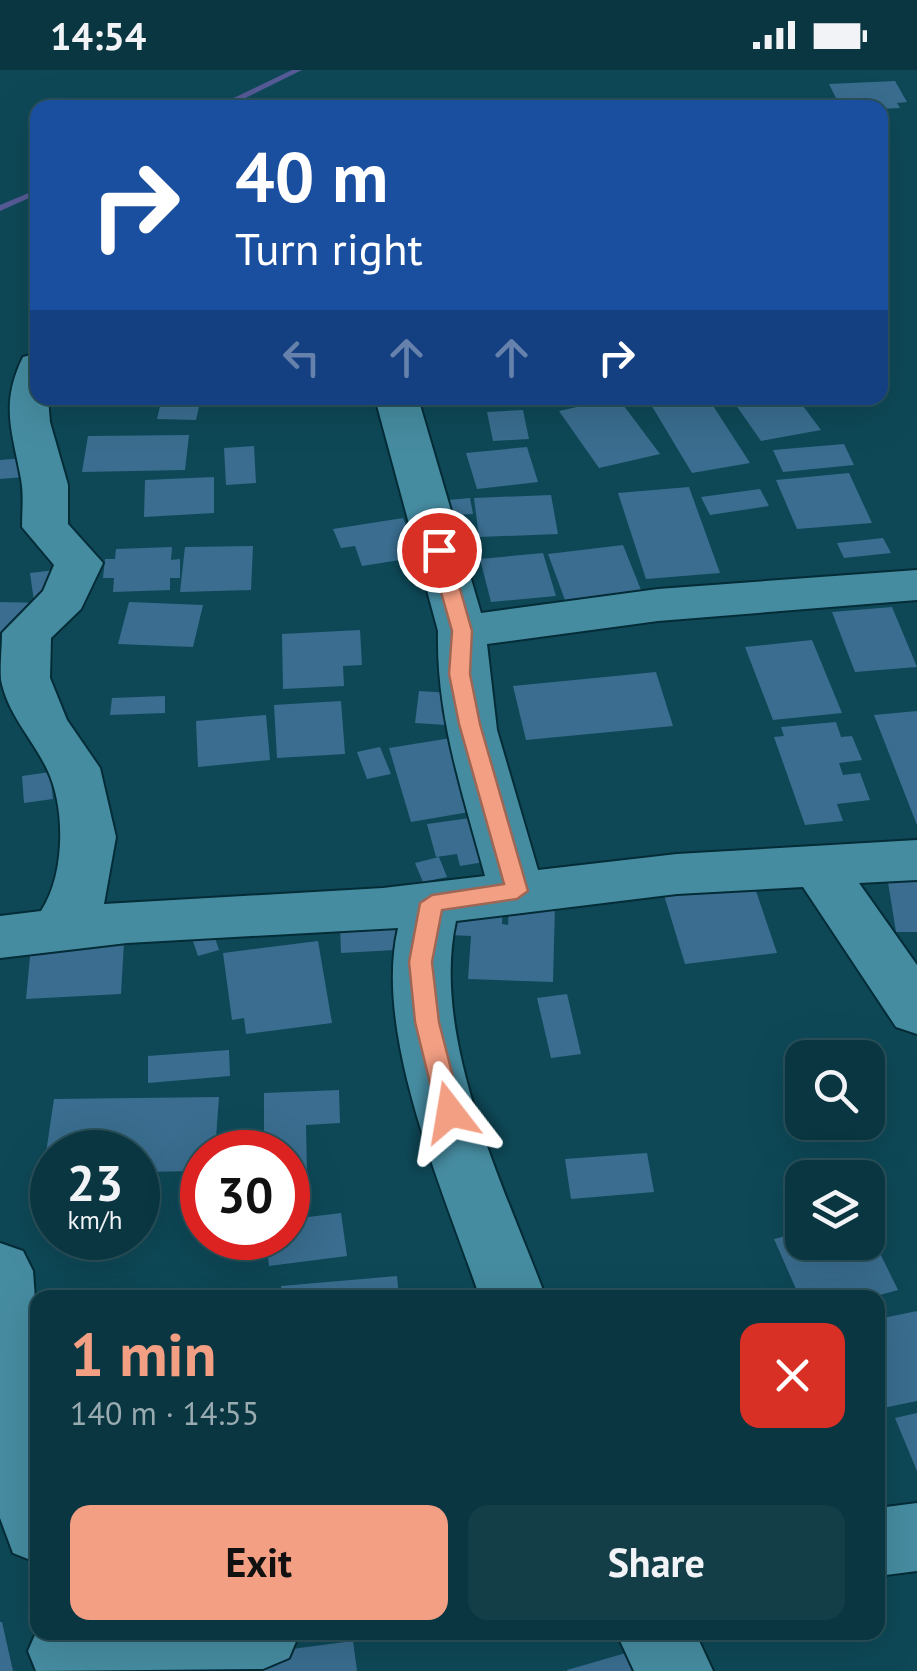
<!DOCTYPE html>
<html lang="en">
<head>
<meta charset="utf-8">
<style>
  body { margin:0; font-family:"PT Sans",sans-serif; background:#133e48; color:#f1f3f6; height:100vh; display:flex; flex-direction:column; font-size:38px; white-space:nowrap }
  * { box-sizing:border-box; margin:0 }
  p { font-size:32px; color:#99abb1 }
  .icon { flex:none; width:55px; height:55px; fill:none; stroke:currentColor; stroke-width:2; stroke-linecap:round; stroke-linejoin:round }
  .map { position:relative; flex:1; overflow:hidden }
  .sheet { position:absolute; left:30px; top:1220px; width:855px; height:350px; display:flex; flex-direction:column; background:#0a3641; border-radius:20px; box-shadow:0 10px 40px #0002,0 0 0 2px #2a505a }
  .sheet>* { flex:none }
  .hud { position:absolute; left:30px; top:30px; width:858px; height:305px; border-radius:20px; box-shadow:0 10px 40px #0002,0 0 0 2px #2a505a; background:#1a4fa0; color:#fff; overflow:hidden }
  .tools { position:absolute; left:785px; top:970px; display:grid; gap:20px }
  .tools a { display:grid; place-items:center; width:100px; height:100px; border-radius:20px; background:#0a3641; box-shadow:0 10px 40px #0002,0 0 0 2px #2a505a; font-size:50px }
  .speed { position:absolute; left:30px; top:1060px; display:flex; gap:20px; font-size:50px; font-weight:700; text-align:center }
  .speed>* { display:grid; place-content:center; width:130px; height:130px; border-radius:50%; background:#0a3641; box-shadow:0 10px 40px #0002,0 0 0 2px #2a505a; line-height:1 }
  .speed small { font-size:25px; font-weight:400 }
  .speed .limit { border:15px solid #d22; background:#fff; color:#111 }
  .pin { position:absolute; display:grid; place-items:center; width:85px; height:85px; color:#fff; margin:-42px; border:5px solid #fff; border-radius:50%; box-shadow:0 2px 10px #0007 }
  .me { position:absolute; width:110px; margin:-55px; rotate:346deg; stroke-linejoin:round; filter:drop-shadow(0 0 8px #0008) }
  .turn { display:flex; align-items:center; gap:35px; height:210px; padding:0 40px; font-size:45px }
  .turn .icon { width:130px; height:130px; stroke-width:2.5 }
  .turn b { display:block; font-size:70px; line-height:85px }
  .lanes { display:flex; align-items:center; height:95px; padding:0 40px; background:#0003; justify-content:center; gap:50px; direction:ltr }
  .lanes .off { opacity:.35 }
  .round { display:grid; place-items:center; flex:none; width:105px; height:105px; border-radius:20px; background:#133e48 }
  .head { display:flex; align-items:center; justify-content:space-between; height:170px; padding:0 40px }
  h1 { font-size:60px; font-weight:700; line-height:75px; color:#f39f83 }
  .cta { display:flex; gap:20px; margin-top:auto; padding:20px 40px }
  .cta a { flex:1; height:115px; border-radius:20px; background:#f39f83; color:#111; font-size:40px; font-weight:700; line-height:115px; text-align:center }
  .cta a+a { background:#133e48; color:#f1f3f6 }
  .status { display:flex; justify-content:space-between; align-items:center; height:70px; padding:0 50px; background:#0a3641; direction:ltr }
  .status svg { height:28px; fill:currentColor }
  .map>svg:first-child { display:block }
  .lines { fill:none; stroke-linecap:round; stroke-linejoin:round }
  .stream { fill:#565a96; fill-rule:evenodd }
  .building { fill:#3a6d8f }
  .minor-casing { stroke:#042c37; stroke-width:4 }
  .minor { fill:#468ca1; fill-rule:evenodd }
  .route { fill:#f39f83; stroke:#9e6755; stroke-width:2.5 }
</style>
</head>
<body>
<div class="status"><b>14:54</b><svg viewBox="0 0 49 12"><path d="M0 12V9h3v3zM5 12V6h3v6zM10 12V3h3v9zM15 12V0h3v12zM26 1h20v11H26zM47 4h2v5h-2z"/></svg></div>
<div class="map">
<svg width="917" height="1601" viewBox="0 0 917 1601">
  <rect width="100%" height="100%" fill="#0e4857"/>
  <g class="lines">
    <g class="stream">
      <path d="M292,0H302L225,38H213Z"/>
      <path d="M38,119V124L0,141V135Z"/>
    </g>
  </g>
  <g class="building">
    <path d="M895,11L907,32L897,33L900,38L880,39L874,34L840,36L829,14Z"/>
    <path d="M162,328H201L196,350L157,349Z"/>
    <path d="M618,328L660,384L599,398L559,341Z"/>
    <path d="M647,328H708L750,393L692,403Z"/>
    <path d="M731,328H797L821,360L761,371Z"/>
    <path d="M523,340L529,369L493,371L487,342Z"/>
    <path d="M189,365L185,400L82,402L88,366Z"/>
    <path d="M844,374L854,395L783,402L773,380Z"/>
    <path d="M254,376L256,413L226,415L224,378Z"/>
    <path d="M527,377L538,412L477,419L466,383Z"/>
    <path d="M26,388L25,407L0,409V390Z"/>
    <path d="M849,403L872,453L797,459L776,410Z"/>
    <path d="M214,407V443L144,447L145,410Z"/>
    <path d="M689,417L720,503L646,509L618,423Z"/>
    <path d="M760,419L769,436L710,445L701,427Z"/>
    <path d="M551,425L558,464L479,467L474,428Z"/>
    <path d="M470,428L473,444L451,445L448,430Z"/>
    <path d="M403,448L419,487L362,496L355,476L341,478L333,459Z"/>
    <path d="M883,468L891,483L844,488L837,473Z"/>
    <path d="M623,475L641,520L565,530L548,484Z"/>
    <path d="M253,476L251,520L180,522L185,477Z"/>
    <path d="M172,477L171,490L180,489V508H170V520L113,522L114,508H103L105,489H115L116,479Z"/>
    <path d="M543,483L556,526L491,532L480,489Z"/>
    <path d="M55,500L60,527L34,531L30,503Z"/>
    <path d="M0,532L44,533L35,565H0Z"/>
    <path d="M129,532L203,535L193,577L118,574Z"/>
    <path d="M892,537L917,597L855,602L832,542Z"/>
    <path d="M360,560L362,595L343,596L344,616L283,619L282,564Z"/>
    <path d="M812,570L842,643L773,650L745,577Z"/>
    <path d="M656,602L673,656L526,670L513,616Z"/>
    <path d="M419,621L450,623L446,655L415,653Z"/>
    <path d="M165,626V643L110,645L112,628Z"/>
    <path d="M341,631L345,684L277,688L274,635Z"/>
    <path d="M917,641V755L874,645Z"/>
    <path d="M266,645L270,690L198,697L196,651Z"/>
    <path d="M836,652L841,667L852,666L862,690L839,693L843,705L860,703L870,730L837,734L843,751L805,755L774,667L784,666L781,657Z"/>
    <path d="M451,668L475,741L411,752L389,678Z"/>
    <path d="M380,677L391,704L367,709L357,682Z"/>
    <path d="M50,702L53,729L24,733L22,706Z"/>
    <path d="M470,748L484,792L460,796L457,784L436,787L427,754Z"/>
    <path d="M439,787L447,807L423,812L415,793Z"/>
    <path d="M887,806H917V862H896Z"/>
    <path d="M754,815L777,883L685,894L664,825Z"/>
    <path d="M452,832L503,835L502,854L508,855L509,833L555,835L553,912L468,909L471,866L450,865Z"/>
    <path d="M411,852L413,879L341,883L340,856Z"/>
    <path d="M212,859L219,880L198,886L191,865Z"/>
    <path d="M124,871L121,924L26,929L31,876Z"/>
    <path d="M318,871L332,953L246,964L244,948L232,950L223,883Z"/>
    <path d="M567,924L581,984L551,988L537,928Z"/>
    <path d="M229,980L230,1006L148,1013V986Z"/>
    <path d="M339,1020L340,1053L306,1055L307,1104L288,1105V1082H264V1023Z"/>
    <path d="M219,1027L215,1082H202V1101L138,1102V1082H52V1103H43L54,1029Z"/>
    <path d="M647,1083L654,1122L571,1129L565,1089Z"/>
    <path d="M296,1113L300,1148L341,1143L347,1186L269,1196L266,1168H288V1115Z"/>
    <path d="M868,1159L898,1220L869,1228H800L774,1169L802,1162V1172H868Z"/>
    <path d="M397,1206L399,1228H282L281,1216Z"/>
    <path d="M917,1241V1331L878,1339V1249Z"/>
    <path d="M917,1343V1401L895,1348Z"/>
    <path d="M0,1552H2L13,1601H0Z"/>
    <path d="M353,1571L357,1601H171V1595Z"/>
    <path d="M657,1574L666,1601H567V1600Z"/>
  </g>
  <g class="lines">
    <defs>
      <g id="minor">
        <path d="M38,283V328H48L50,352L68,415V454L103,493L81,539L51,568L50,608L67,650L100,698L116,767L104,834L383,818L485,806C463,724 436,647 438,561L375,328H418L481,543L658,519L917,500V530L658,551L487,574L497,660L538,800L677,784L917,770V810L859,813L917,895V964L896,957L803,817L677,824L456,851C430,969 505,1118 546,1228H480C445,1124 373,966 398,858L127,873L0,888V846L41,841C65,805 66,738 47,699C32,668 8,645 1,610C0,596 2,577 2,563L43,521L54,495L22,457C22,441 24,425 21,409C12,360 0,334 23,287Z"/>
        <path d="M0,1173L23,1181L33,1201L38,1271V1493L13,1483L0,1448Z"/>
        <path d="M917,1433V1501L878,1506V1438Z"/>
        <path d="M38,1558V1562H300L289,1588L263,1599L36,1601L28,1581Z"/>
        <path d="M616,1562H695L713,1601H634Z"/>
      </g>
    </defs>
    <use href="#minor" class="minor-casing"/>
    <use href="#minor" class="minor"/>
  </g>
  <path class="route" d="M439,474L449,480L472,561L470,604L480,654L528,821L517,829L442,840L432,892L439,952L462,1042L458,1049L450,1052L441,1049L437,1042L415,952L409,892L420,833L432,825L504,814L459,654L449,604L452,561L429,480Z"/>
</svg>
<div class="tools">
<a><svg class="icon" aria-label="search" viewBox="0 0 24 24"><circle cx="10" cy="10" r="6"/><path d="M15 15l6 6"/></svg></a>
<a><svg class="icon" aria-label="layers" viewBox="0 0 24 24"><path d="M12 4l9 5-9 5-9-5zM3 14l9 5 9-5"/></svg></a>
</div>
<div class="speed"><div>23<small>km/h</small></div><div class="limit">30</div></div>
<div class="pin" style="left:439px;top:480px;background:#d93025"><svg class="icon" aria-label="arrive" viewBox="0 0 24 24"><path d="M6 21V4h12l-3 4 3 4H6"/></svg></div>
<svg class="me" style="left:450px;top:1042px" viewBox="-20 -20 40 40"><path d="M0-17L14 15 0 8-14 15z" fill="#f39f83" stroke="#fff" stroke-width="4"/></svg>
<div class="hud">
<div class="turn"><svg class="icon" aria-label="right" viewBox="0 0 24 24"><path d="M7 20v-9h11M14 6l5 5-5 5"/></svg><div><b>40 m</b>Turn right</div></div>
<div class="lanes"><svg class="icon off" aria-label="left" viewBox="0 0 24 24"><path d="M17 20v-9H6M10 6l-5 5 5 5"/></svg><svg class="icon off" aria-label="ahead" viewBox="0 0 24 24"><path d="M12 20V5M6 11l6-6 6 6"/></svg><svg class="icon off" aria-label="ahead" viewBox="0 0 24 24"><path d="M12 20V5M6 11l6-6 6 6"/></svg><svg class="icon" aria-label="right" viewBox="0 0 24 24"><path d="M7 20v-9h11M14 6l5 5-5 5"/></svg></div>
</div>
<section class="sheet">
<div class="head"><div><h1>1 min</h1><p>140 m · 14:55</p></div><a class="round" style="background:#d93025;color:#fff"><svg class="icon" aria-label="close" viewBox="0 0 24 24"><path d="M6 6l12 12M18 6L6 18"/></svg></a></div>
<div class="cta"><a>Exit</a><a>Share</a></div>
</section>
</div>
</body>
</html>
